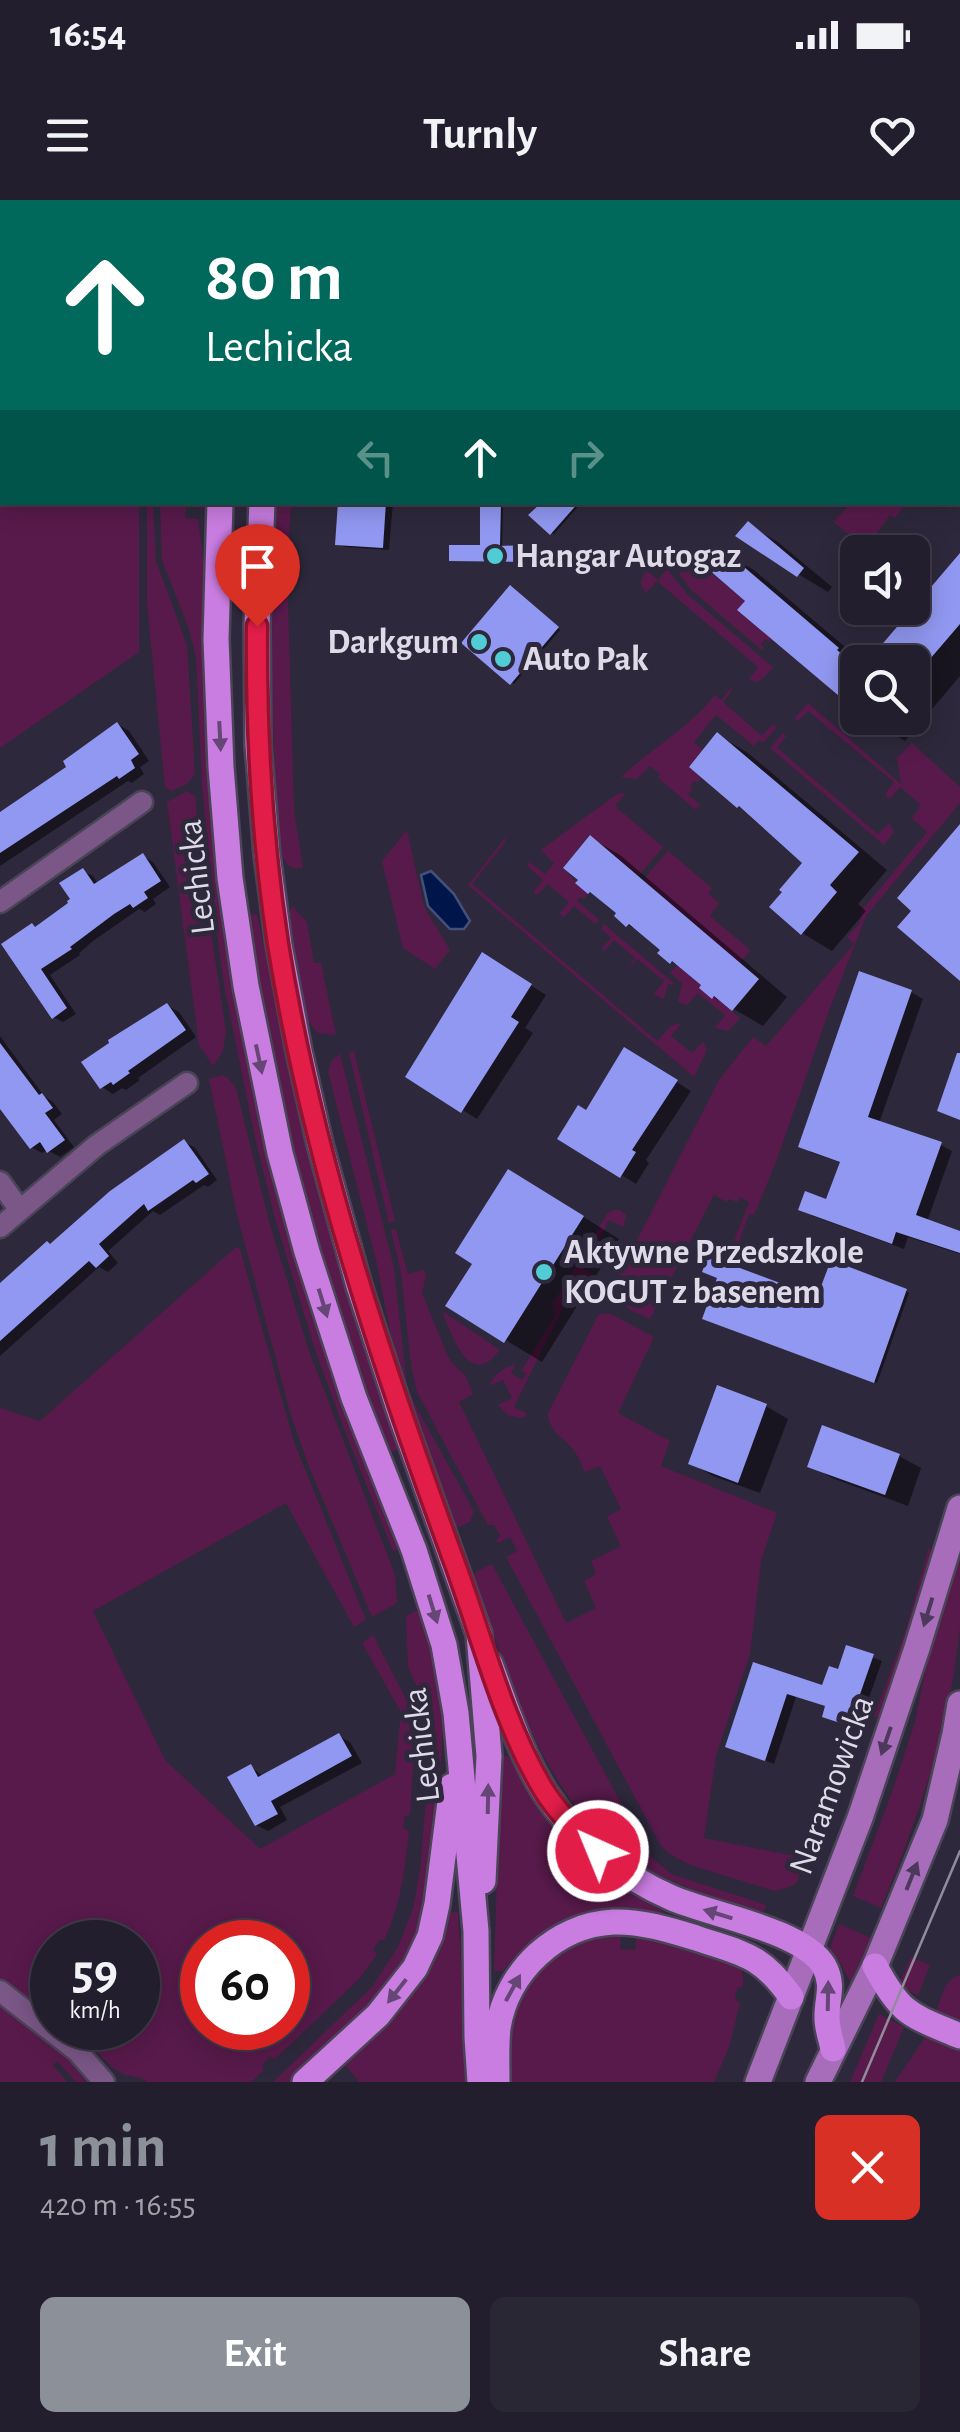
<!DOCTYPE html>
<html lang="en">
<head>
<meta charset="utf-8">
<style>
  body { margin:0; font-family:"Alegreya Sans",sans-serif; background:#2a2735; color:#f1f3f6; height:100vh; display:flex; flex-direction:column; font-size:38px; white-space:nowrap }
  * { box-sizing:border-box; margin:0 }
  p { font-size:32px; color:#a2a2aa }
  .icon { flex:none; width:55px; height:55px; fill:none; stroke:currentColor; stroke-width:2; stroke-linecap:round; stroke-linejoin:round }
  .map { position:relative; height:1882px; overflow:hidden }
  .panel { display:flex; flex-direction:column; background:#221e2d; flex:1 }
  .panel>* { flex:none }
  .hud { position:absolute; left:0px; top:0px; width:960px; height:305px; box-shadow:0 5px 25px #0003,0 0 0 2px #3f3c49; background:#00695c; color:#fff; overflow:hidden }
  .fabs { position:absolute; left:840px; top:335px; display:grid; gap:20px }
  .fabs a { display:grid; place-items:center; width:90px; height:90px; border-radius:15px; background:#221e2d; box-shadow:0 5px 25px #0003,0 0 0 2px #3f3c49; font-size:50px }
  .speed { position:absolute; left:30px; top:1720px; display:flex; gap:20px; font-size:50px; font-weight:700; text-align:center }
  .speed>* { display:grid; place-content:center; width:130px; height:130px; border-radius:50%; background:#221e2d; box-shadow:0 5px 25px #0003,0 0 0 2px #3f3c49; line-height:1 }
  .speed small { font-size:25px; font-weight:400 }
  .speed .limit { border:15px solid #d22; background:#fff; color:#111 }
  .pin { position:absolute; display:grid; place-items:center; width:85px; height:85px; color:#fff; margin:-102px -42px; border-radius:50% 50% 50% 0; rotate:-45deg; box-shadow:0 0 10px #0007 }
  .pin .icon { rotate:45deg }
  .me { position:absolute; width:110px; margin:-55px; rotate:316deg; stroke-linejoin:round; filter:drop-shadow(0 0 8px #0008) }
  .turn { display:flex; align-items:center; gap:35px; height:210px; padding:0 40px; font-size:45px }
  .turn .icon { width:130px; height:130px; stroke-width:2.5 }
  .turn b { display:block; font-size:70px; line-height:85px }
  .lanes { display:flex; align-items:center; height:95px; padding:0 40px; background:#0003; justify-content:center; gap:50px; direction:ltr }
  .lanes .off { opacity:.35 }
  .round { display:grid; place-items:center; flex:none; width:105px; height:105px; border-radius:15px; background:#2a2735 }
  .head { display:flex; align-items:center; justify-content:space-between; height:170px; padding:0 40px }
  h1 { font-size:60px; font-weight:600; line-height:75px; color:#8c9099 }
  .action { display:flex; gap:20px; margin-top:auto; padding:20px 40px }
  .action a { flex:1; height:115px; border-radius:15px; background:#8c9099; color:#fff; font-size:40px; font-weight:600; line-height:115px; text-align:center }
  .action a+a { background:#2a2735; color:#f1f3f6 }
  .status { display:flex; justify-content:space-between; align-items:center; height:70px; padding:0 50px; background:#221e2d; direction:ltr }
  .status svg { height:28px; fill:currentColor }
  header { display:flex; justify-content:space-between; align-items:center; height:130px; padding:0 40px; background:#221e2d; font-size:45px; font-weight:600 }
  .map>svg:first-child { display:block }
  .green { fill:#581a4b; fill-rule:evenodd }
  .water { fill:#00154a; stroke:#435079; stroke-width:2.5 }
  .shadow { fill:#0007 }
  .building { fill:#9198f1 }
  .lines { fill:none; stroke-linecap:round; stroke-linejoin:round }
  .street-casing { stroke:#4a4457; stroke-width:25 }
  .secondary-casing { stroke:#4a4457; stroke-width:30 }
  .primary-casing { stroke:#4a4457; stroke-width:30 }
  .street { stroke:#7b5787; stroke-width:20 }
  .secondary { stroke:#a76dba; stroke-width:25 }
  .primary { stroke:#ca7de1; stroke-width:25 }
  .tram { stroke:#918c9c; stroke-width:2.5 }
  .oneway { fill:#654676 }
  .oneway2 { fill:#4c395c }
  .route-casing { stroke:#92132f; stroke-width:25 }
  .route { stroke:#e11d48; stroke-width:18 }
  .poi-dot { fill:#51ccd5; stroke:#2e283c; stroke-width:4 }
  .labels { text-anchor:middle; dominant-baseline:central; stroke-width:10; stroke-linejoin:round; paint-order:stroke }
  .poi-label { font-size:35px; font-weight:bold; fill:#dedae7; stroke:#2e283c; text-anchor:start }
  .street-label { font-size:35px; fill:#dedae7; stroke:#2e283c }
</style>
</head>
<body>
<div class="status"><b>16:54</b><svg viewBox="0 0 49 12"><path d="M0 12V9h3v3zM5 12V6h3v6zM10 12V3h3v9zM15 12V0h3v12zM26 1h20v11H26zM47 4h2v5h-2z"/></svg></div>
<header><svg class="icon" aria-label="menu" viewBox="0 0 24 24"><path d="M4 6h16M4 12h16M4 18h16"/></svg>Turnly<svg class="icon" aria-label="heart" viewBox="0 0 24 24"><path d="M12 20l-8-8c-3-5 5-10 8-4 3-6 11-1 8 4z"/></svg></header>
<div class="map">
<svg width="960" height="1882" viewBox="0 0 960 1882">
  <rect width="100%" height="100%" fill="#2e283c"/>
  <g class="green">
    <path d="M2,243V302L139,303V452L0,548V244Z"/>
    <path d="M147,303H153L156,361L187,445L195,573L187,584L171,591L165,587L147,404Z"/>
    <path d="M160,303H186L185,318L198,319L205,372L208,554L215,639L225,729L247,863L277,993L300,1071L331,1167L398,1349L393,1351L346,1234L315,1150L276,1022L255,938L224,785L215,719L202,585L196,457L189,429L162,360Z"/>
    <path d="M277,303H291L287,366L294,610L303,668C294,669 288,668 284,659C275,645 277,608 276,590C270,494 271,399 277,303Z"/>
    <path d="M851,303L907,302V303L895,318L890,315L877,333L880,336L868,351L834,322Z"/>
    <path d="M660,355L664,361L673,368L670,373L688,395L773,467L763,479L755,482L749,479L758,467L657,381L646,393L642,387L641,380L646,370L658,380L668,368L657,358Z"/>
    <path d="M693,358L745,401L738,411L771,439L769,442L765,439L761,445L764,448L762,450L692,391L679,374Z"/>
    <path d="M731,488L732,490L723,502L762,536L773,524L776,528L763,543L759,540L754,546L716,515L694,542L703,550L689,567L701,578L697,583L694,581L690,586L692,589L688,594L700,605L696,610L658,578L660,574L650,566L637,579L621,577C651,549 689,528 715,495L721,500Z"/>
    <path d="M808,503L901,584L897,558L912,543L960,587V603L866,716L830,808L776,962L754,1015L749,1014L731,1065L728,1057L749,1002L740,997L737,1002L729,999L727,1002L714,995L650,1119C636,1112 617,1106 611,1091L719,880L753,837L766,846L854,744L847,737L860,723L862,710L927,632L912,618L921,605L900,587L890,599L885,595L894,582L808,511L798,521L795,518Z"/>
    <path d="M783,533L786,536L777,548L878,634L889,623L894,632L884,645L770,548Z"/>
    <path d="M187,591L195,596L209,719L226,831L223,851L213,866L199,845L167,602Z"/>
    <path d="M621,593L625,594L615,606L663,647L639,676L589,635L563,668L588,694L584,699L580,697L577,701L599,720L595,724L574,706L564,717L559,714L569,702L548,684L537,695L533,692L543,680L527,666L530,662L545,674L554,663L541,650L614,596Z"/>
    <path d="M407,630L424,707L450,750L435,769L403,748L382,661Z"/>
    <path d="M506,637L505,642L472,684L657,841L671,826L679,823L681,824L671,836L692,853L703,842L707,850L694,877L468,685Z"/>
    <path d="M668,651L712,688L708,693L719,703L710,716L750,750L740,763L643,680Z"/>
    <path d="M292,706L307,722L314,763H321L336,835L318,833L303,815L306,814L289,714Z"/>
    <path d="M257,714L296,893L400,1249L389,1253C367,1193 345,1134 326,1073C290,956 265,836 248,715Z"/>
    <path d="M604,724L676,785L668,784L664,799L654,794L664,781L637,759L627,770L635,758L614,740L604,751L601,749L611,738L601,729Z"/>
    <path d="M677,765L701,785L699,788L711,798L714,796L740,818L728,831L715,828L725,815L698,793L687,805L678,802L682,783L670,773Z"/>
    <path d="M354,851L395,1021L389,1023L349,853Z"/>
    <path d="M340,854L394,1068L407,1185L416,1207L474,1311L470,1322L456,1328L400,1171H398L376,1060L328,872L332,860Z"/>
    <path d="M222,875L228,878L236,888L270,1025L309,1151L395,1375L397,1403L372,1417L308,1264L291,1215L237,1015L209,879Z"/>
    <path d="M614,1010H620L626,1015L623,1027L609,1020L584,1069L598,1077L593,1086L571,1074L607,1014Z"/>
    <path d="M396,1029L408,1074L424,1070L426,1076L422,1093L447,1154L452,1163L465,1175L473,1194L459,1202L566,1423L596,1408L584,1381L596,1374L591,1361L621,1346L607,1317L621,1309L600,1266L585,1272C581,1264 578,1255 572,1248C561,1235 549,1232 548,1213L599,1114H611L654,1137L618,1213L670,1241L661,1266L777,1313L761,1361L750,1454L716,1555L704,1638L789,1655L816,1626L797,1682L792,1686L775,1691L690,1665L668,1653L660,1644L506,1357L517,1351L510,1337L498,1343L496,1341L500,1335L494,1325H488L417,1192L411,1165L401,1073L391,1030Z"/>
    <path d="M236,1047L240,1049L294,1242L366,1420L354,1427L286,1303L93,1411L165,1560L260,1649L395,1574L401,1512L362,1443L373,1435L410,1507L416,1523L410,1615L405,1616L403,1628L409,1631C405,1669 401,1705 384,1740H379L373,1750L377,1754L360,1778L275,1859L270,1857L262,1865L264,1870L251,1882H147C138,1875 133,1878 123,1874C104,1866 99,1845 74,1839L64,1855L87,1882H76L57,1861L53,1865L67,1882H0V1208L40,1221ZM52,1742H138V1828H52ZM202,1742H288V1828H202Z"/>
    <path d="M562,1090L570,1094L514,1207L528,1214L522,1218L507,1215L498,1205L512,1198L503,1180L489,1186C495,1173 503,1168 516,1164L511,1173L522,1180L526,1174L521,1171L556,1115L552,1103Z"/>
    <path d="M442,1111L500,1150C469,1191 452,1135 442,1111Z"/>
    <path d="M960,1343C960,1370 960,1400 960,1427C950,1527 919,1616 881,1708L853,1696L891,1595L915,1522L934,1429Z"/>
    <path d="M929,1347L933,1356L911,1432L878,1517H874L906,1429Z"/>
    <path d="M492,1364L649,1655L671,1674L766,1705L764,1712C725,1700 686,1690 650,1670C542,1610 513,1484 473,1377L476,1372Z"/>
    <path d="M416,1411L421,1412C430,1441 439,1472 441,1502C444,1533 441,1564 438,1594C433,1652 432,1715 401,1766C373,1811 329,1846 290,1882H273L372,1787L398,1747L413,1709L420,1670L431,1542L428,1511L408,1467L406,1416Z"/>
    <path d="M501,1556H508L539,1611L580,1657L573,1669L584,1678L594,1669L628,1693L665,1712L664,1716C594,1700 548,1713 503,1771H494Z"/>
    <path d="M449,1712H458L468,1882H359L344,1863C394,1816 433,1781 449,1712Z"/>
    <path d="M839,1724L871,1738L851,1782L838,1759L829,1751Z"/>
    <path d="M615,1734H621L620,1749L635,1750L637,1735L650,1737L743,1765C740,1773 746,1780 742,1787L737,1788L735,1799L740,1803L729,1847L714,1882H506C507,1869 505,1855 507,1842C515,1780 554,1744 615,1734Z"/>
    <path d="M911,1757L930,1765L918,1795L898,1786Z"/>
    <path d="M960,1775V1823L936,1812C941,1799 945,1778 960,1775Z"/>
    <path d="M879,1814L904,1827L881,1882H850Z"/>
    <path d="M926,1836L960,1851V1882H895Z"/>
  </g>
  <path class="water" d="M431,671L454,694L470,721L464,729H450L428,706L421,675Z"/>
  <g class="shadow">
    <path d="M0,0H85L79,2H2V42L0,43Z"/>
    <rect x="327" y="0" width="84" height="2"/>
    <path d="M585,0H749L746,2H582Z"/>
    <path d="M0,137L2,139V184L0,185Z"/>
    <path d="M958,156L960,158V207L958,205Z"/>
    <path d="M340,302H393L389,350L345,347L338,343Z"/>
    <path d="M542,302H582L554,334L551,333Z"/>
    <path d="M500,306L503,308L502,348H524L527,349V362L451,360L482,348Z"/>
    <path d="M748,325L778,342L832,387L828,392L798,374Z"/>
    <path d="M724,353L754,370L863,462H858V508L748,401Z"/>
    <path d="M960,357V476L905,541L868,518H912V462H871Z"/>
    <path d="M511,389L560,430L514,484L465,443Z"/>
    <path d="M117,524L129,531L149,561L140,567L144,574L132,583L128,581L0,666V615L70,567Z"/>
    <path d="M718,535L748,553L887,670L858,704L866,711L832,751L802,733L773,707L806,663L750,612L738,606Z"/>
    <path d="M591,638L620,655L787,797L763,826L713,797L705,785L672,762L663,750L647,736L628,725L617,716L620,713L590,692Z"/>
    <path d="M143,656L153,662L170,687L153,699L156,704L145,712L139,709L93,741L79,753L80,755L50,775L76,814L63,822L53,817L4,745L37,729L72,704L83,671L93,676L98,684Z"/>
    <path d="M498,764L546,795L525,828L533,833L477,919L408,876Z"/>
    <path d="M911,792L923,799L879,923L941,945L952,951L927,1022L960,1034V1054L908,1037L904,1049L813,1016L801,1009L828,1002L842,963L812,953L801,946Z"/>
    <path d="M168,806L179,812L196,837L138,878L140,880L126,890L122,888L113,894L102,887Z"/>
    <path d="M0,836L44,896L53,902L62,914L54,920L74,947L60,957L47,950L42,953L31,947L0,903Z"/>
    <path d="M625,850L691,891L646,960L649,963L636,984L561,938L587,912Z"/>
    <path d="M185,942L195,948L217,980L208,987L204,985L160,1015L153,1011L108,1051L118,1063L108,1072L99,1067L0,1156V1086Z"/>
    <path d="M545,993L619,1039L542,1162L448,1105Z"/>
    <path d="M906,1091L909,1093L877,1183L708,1120L819,1100Z"/>
    <path d="M766,1206L788,1219L760,1293L713,1276L691,1263Z"/>
    <path d="M899,1256L921,1268L908,1306L832,1278L810,1265Z"/>
    <path d="M848,1448L882,1461L858,1529L833,1521L828,1507L796,1497L774,1564L728,1546L755,1465L824,1489L839,1472Z"/>
    <path d="M339,1536L350,1542L362,1563L280,1607L287,1620L268,1631L256,1625L251,1567L264,1577Z"/>
  </g>
  <g class="building">
    <path d="M338,302H386L383,348L335,345Z"/>
    <path d="M538,302H579L550,335L528,315L540,304Z"/>
    <path d="M480,304H501L500,346L525,345V362L449,361V345H480Z"/>
    <path d="M748,321L804,368L797,377L735,336Z"/>
    <path d="M723,349L839,448L837,450L858,467V512L737,410L745,401L708,369Z"/>
    <path d="M960,353V424L912,480V462H867Z"/>
    <path d="M510,385L559,427L510,485L461,443Z"/>
    <path d="M117,522L139,554L131,560L135,568L119,579L117,576L0,653V612L66,567L63,561Z"/>
    <path d="M717,532L859,652L830,685L837,692L801,735L769,707L782,692L779,690L802,663L739,606L737,608L689,567Z"/>
    <path d="M960,624V781L897,727L911,711L897,698Z"/>
    <path d="M590,635L759,779L732,811L714,796L712,799L699,788L701,785L672,761L670,764L657,753L660,750L629,724L626,727L614,716L616,713L590,692L588,694L575,683L578,680L563,668Z"/>
    <path d="M143,653L161,681L144,692L148,698L133,708L130,704L114,714L70,747L72,749L41,769L67,808L52,819L1,744L32,723L35,727L68,703L67,701L70,699L59,683L83,668L94,684Z"/>
    <path d="M482,752L532,784L511,817L519,822L461,913L405,877Z"/>
    <path d="M859,771L912,790L868,917L942,942L916,1015L960,1031V1053L896,1032L892,1044L798,1010L805,991L826,999L840,962L798,947Z"/>
    <path d="M167,803L186,830L128,871L130,873L113,885L111,882L100,889L81,862L109,843L108,840Z"/>
    <path d="M0,843L39,895L42,893L53,908L45,913L65,940L47,953L40,942L30,949L0,909Z"/>
    <path d="M624,847L678,880L632,950L636,952L620,978L557,939L578,905L586,910Z"/>
    <path d="M957,853H960V920L937,911Z"/>
    <path d="M184,939L209,974L196,983L193,980L148,1011L144,1004L99,1044L109,1056L96,1068L89,1061L0,1141V1083L47,1041L50,1044L110,991Z"/>
    <path d="M508,969L584,1016L504,1143L445,1106L472,1064L455,1053Z"/>
    <path d="M708,1056L817,1097L831,1060L907,1089L874,1183L702,1119L717,1078L702,1072Z"/>
    <path d="M717,1185L767,1204L738,1283L688,1264Z"/>
    <path d="M822,1225L900,1254L885,1295L807,1267Z"/>
    <path d="M846,1445L874,1454L849,1526L822,1517L825,1506L787,1494L765,1561L725,1547L753,1462L822,1485L829,1466L838,1469Z"/>
    <path d="M339,1533L352,1556L271,1601L278,1614L255,1626L227,1577L251,1564L258,1577Z"/>
  </g>
  <g class="lines">
    <defs>
      <g id="street">
        <path d="M863,0L866,2"/>
        <path d="M958,56L960,57"/>
        <path d="M0,225L2,224"/>
        <path d="M0,702L142,602"/>
        <path d="M0,982L19,1009"/>
        <path d="M0,1027L97,945L187,883"/>
        <path d="M0,1791L77,1851L104,1882"/>
      </g>
      <g id="secondary">
        <path d="M758,1882L860,1618L917,1448L960,1308"/>
        <path d="M818,1882L875,1766L935,1620L955,1534L960,1504"/>
      </g>
      <g id="primary">
        <path d="M244,2V0"/>
        <path d="M283,2V0"/>
        <path d="M220,302L216,439L221,567L230,678L246,786L280,953L307,1052L354,1198L414,1350L444,1445L456,1513L476,1731L477,1837L480,1882"/>
        <path d="M262,302L257,426L258,545L267,655L279,745L299,851L320,944L359,1086L401,1215L479,1434L489,1556L483,1681"/>
        <path d="M490,1464C506,1507 520,1552 544,1591C574,1638 621,1676 672,1698C711,1715 802,1730 824,1766C835,1786 826,1800 827,1819C827,1828 831,1839 833,1849"/>
        <path d="M875,1766C901,1815 910,1815 960,1836"/>
        <path d="M305,1882L378,1815L415,1768L430,1736L437,1704L452,1586"/>
        <path d="M497,1882C497,1864 496,1846 498,1828C507,1771 556,1725 613,1722C641,1721 670,1730 696,1738C743,1754 761,1754 791,1797"/>
      </g>
    </defs>
    <use href="#street" class="street-casing"/>
    <use href="#secondary" class="secondary-casing"/>
    <use href="#primary" class="primary-casing"/>
    <use href="#street" class="street"/>
    <use href="#secondary" class="secondary"/>
    <use href="#primary" class="primary"/>
    <path class="tram" d="M862,1882L960,1651"/>
  </g>
  <defs><path id="oneway-solid" d="M-6-.8H1V-3.2L6.5 0L1 3.2V.8H-6Z" transform="scale(2.5)"/></defs>
  <g class="oneway">
    <use href="#oneway-solid" transform="translate(220 536) rotate(87)"/>
    <use href="#oneway-solid" transform="translate(259 859) rotate(78)"/>
    <use href="#oneway-solid" transform="translate(323 1103) rotate(73)"/>
    <use href="#oneway-solid" transform="translate(433 1409) rotate(73)"/>
    <use href="#oneway-solid" transform="translate(488 1599) rotate(-89)"/>
    <use href="#oneway-solid" transform="translate(718 1714) rotate(-163)"/>
    <use href="#oneway-solid" transform="translate(513 1788) rotate(-61)"/>
    <use href="#oneway-solid" transform="translate(397 1791) rotate(128)"/>
    <use href="#oneway-solid" transform="translate(828 1796) rotate(-89)"/>
  </g>
  <g class="oneway2">
    <use href="#oneway-solid" transform="translate(928 1412) rotate(107)"/>
    <use href="#oneway-solid" transform="translate(886 1541) rotate(109)"/>
    <use href="#oneway-solid" transform="translate(912 1676) rotate(-68)"/>
  </g>
  <g class="lines">
    <defs>
      <path id="route" d="M257,426C256,532 262,639 278,744C312,954 379,1156 452,1356C480,1430 502,1521 543,1589C557,1612 578,1633 598,1651"/>
    </defs>
    <use href="#route" class="route-casing"/>
    <use href="#route" class="route"/>
  </g>
  <g class="poi-dot">
    <circle cx="495" cy="356" r="10"/>
    <circle cx="479" cy="442" r="10"/>
    <circle cx="503" cy="459" r="10"/>
    <circle cx="544" cy="1072" r="10"/>
  </g>
  <g class="labels">
    <g class="poi-label">
      <text x="515" y="356">Hangar Autogaz</text>
      <text x="459" y="442" text-anchor="end">Darkgum</text>
      <text x="523" y="459">Auto Pak</text>
      <text x="564" y="1052">Aktywne Przedszkole<tspan x="564" dy="40">KOGUT z basenem</tspan></text>
    </g>
    <g class="street-label">
      <text transform="translate(197 677) rotate(-97)">Lechicka</text>
      <text transform="translate(422 1545) rotate(-97)">Lechicka</text>
      <text transform="translate(832 1585) rotate(-70)">Naramowicka</text>
    </g>
  </g>
</svg>
<div class="fabs">
<a><svg class="icon" aria-label="sound" viewBox="0 0 24 24"><path d="M4 9h4l5-4v14l-5-4H4zM17 9q2 3 0 6"/></svg></a>
<a><svg class="icon" aria-label="search" viewBox="0 0 24 24"><circle cx="10" cy="10" r="6"/><path d="M15 15l6 6"/></svg></a>
</div>
<div class="speed"><div>59<small>km/h</small></div><div class="limit">60</div></div>
<div class="pin" style="left:257px;top:426px;background:#d93025"><svg class="icon" aria-label="arrive" viewBox="0 0 24 24"><path d="M6 21V4h12l-3 4 3 4H6"/></svg></div>
<svg class="me" style="left:598px;top:1651px" viewBox="-20 -20 40 40"><circle r="17" fill="#e11d48" stroke="#fff" stroke-width="3"/><path d="M0-11L8 9 0 5-8 9z" fill="#fff"/></svg>
<div class="hud">
<div class="turn"><svg class="icon" aria-label="ahead" viewBox="0 0 24 24"><path d="M12 20V5M6 11l6-6 6 6"/></svg><div><b>80 m</b>Lechicka</div></div>
<div class="lanes"><svg class="icon off" aria-label="left" viewBox="0 0 24 24"><path d="M17 20v-9H6M10 6l-5 5 5 5"/></svg><svg class="icon" aria-label="ahead" viewBox="0 0 24 24"><path d="M12 20V5M6 11l6-6 6 6"/></svg><svg class="icon off" aria-label="right" viewBox="0 0 24 24"><path d="M7 20v-9h11M14 6l5 5-5 5"/></svg></div>
</div>
</div>
<section class="panel">
<div class="head"><div><h1>1 min</h1><p>420 m · 16:55</p></div><a class="round" style="background:#d93025;color:#fff"><svg class="icon" aria-label="close" viewBox="0 0 24 24"><path d="M6 6l12 12M18 6L6 18"/></svg></a></div>
<div class="action"><a>Exit</a><a>Share</a></div>
</section>
</body>
</html>
